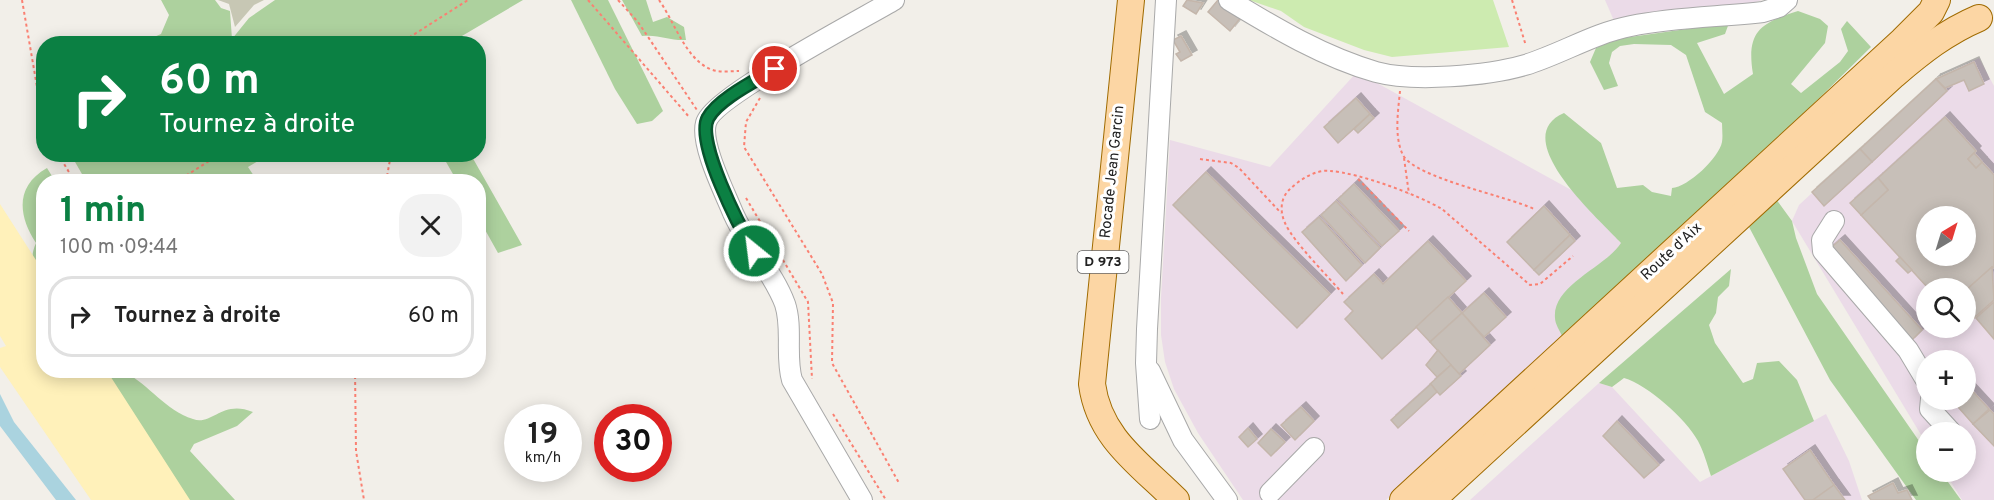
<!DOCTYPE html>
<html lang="fr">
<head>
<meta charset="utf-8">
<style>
  body { margin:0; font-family:Overpass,sans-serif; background:#f2f2f2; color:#222; height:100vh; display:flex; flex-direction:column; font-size:22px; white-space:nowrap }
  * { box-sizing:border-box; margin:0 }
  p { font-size:20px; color:#767676 }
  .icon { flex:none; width:33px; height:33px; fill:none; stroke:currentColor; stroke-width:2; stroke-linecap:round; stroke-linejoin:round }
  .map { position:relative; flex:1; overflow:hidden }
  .side { position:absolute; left:36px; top:174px; width:450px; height:204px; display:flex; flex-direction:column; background:#fff; border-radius:24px; box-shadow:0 3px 15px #0003 }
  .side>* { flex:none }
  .hud { position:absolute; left:36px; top:36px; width:450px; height:126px; border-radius:24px; box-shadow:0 3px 15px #0003; background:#0b8043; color:#fff; overflow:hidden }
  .needle { width:39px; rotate:38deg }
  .buttons { position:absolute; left:1916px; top:206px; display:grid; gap:12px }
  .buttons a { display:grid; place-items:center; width:60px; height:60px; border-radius:50%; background:#fff; box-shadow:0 3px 15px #0003; font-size:30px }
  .speed { position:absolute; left:504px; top:404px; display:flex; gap:12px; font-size:30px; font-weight:700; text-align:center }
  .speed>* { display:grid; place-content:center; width:78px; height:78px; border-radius:50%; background:#fff; box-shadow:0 3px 15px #0003; line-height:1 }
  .speed small { font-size:15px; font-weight:400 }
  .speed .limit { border:9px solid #d22; background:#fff; color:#111 }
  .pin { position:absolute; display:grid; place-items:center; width:51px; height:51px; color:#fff; margin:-26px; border:3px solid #fff; border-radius:50%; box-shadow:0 2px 6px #0007 }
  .me { position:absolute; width:66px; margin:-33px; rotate:331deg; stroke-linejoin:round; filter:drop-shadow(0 0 4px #0008) }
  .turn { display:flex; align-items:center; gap:21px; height:126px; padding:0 24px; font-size:27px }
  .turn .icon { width:78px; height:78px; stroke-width:2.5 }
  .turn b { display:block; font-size:42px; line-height:51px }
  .round { display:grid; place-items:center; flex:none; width:63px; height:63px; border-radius:24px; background:#f2f2f2 }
  .overview { display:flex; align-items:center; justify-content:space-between; height:102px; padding:0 24px }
  h1 { font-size:36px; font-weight:700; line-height:45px; color:#0b8043 }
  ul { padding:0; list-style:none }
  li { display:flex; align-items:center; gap:18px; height:81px; margin:0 12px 9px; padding:0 12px; border:3px solid #e0e0e0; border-radius:24px }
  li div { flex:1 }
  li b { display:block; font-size:22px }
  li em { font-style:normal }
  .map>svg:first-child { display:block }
  .industrial { fill:#ebdbe8; fill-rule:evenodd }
  .construction { fill:#c7c7b4 }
  .grass { fill:#cdebb0 }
  .forest { fill:#add19e }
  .sand { fill:#fff1ba }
  .water { fill:#aad3df }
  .building { fill:#c7bfb8; stroke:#c4b6ab; stroke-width:1.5; fill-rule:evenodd; filter:url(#shadow) }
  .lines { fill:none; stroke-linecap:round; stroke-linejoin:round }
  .minor-casing { stroke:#a9a9a9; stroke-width:22 }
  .major-casing { stroke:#a06b00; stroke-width:28 }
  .path { stroke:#fa8072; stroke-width:2; stroke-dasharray:3 3; stroke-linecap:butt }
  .minor { stroke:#fff; stroke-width:20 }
  .major { stroke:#fcd6a4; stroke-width:26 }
  .route-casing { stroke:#07532c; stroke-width:15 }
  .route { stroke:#0b8043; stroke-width:10 }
  .labels { text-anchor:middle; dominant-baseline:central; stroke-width:6; stroke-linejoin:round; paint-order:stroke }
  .shield { fill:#fff; stroke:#646464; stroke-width:1.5 }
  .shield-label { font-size:14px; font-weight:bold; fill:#222 }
  .street-label { font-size:15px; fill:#222; stroke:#fff }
</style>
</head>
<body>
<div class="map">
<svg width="1994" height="500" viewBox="0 0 1994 500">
  <defs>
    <filter id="shadow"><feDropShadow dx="5" dy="-5" stdDeviation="0" flood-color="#0004"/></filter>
  </defs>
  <rect width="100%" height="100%" fill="#f2efe9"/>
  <g class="industrial">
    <path d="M1605,0H1762L1743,6L1615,23Z"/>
    <path d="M1979,58L1994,86V500H1962L1944,471H1965V432H1926V443L1792,221L1799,205L1936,79ZM1926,216H1965V255H1926ZM1926,288H1965V327H1926ZM1926,360H1965V399H1926Z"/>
    <path d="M1357,72L1575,192L1639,263L1386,500H1243L1198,433L1174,389L1165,362L1161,335V298L1170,140L1270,167Z"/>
    <path d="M1599,383L1612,387L1700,482L1826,414L1849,461L1862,500H1470Z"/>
  </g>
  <path class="construction" d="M218,0H264L254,5L235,27L229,4Z"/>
  <path class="grass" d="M1249,0H1493L1509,47L1392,57L1364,50L1304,27L1281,11Z"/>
  <g class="forest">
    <path d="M161,0H215L221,8L230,11L232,39L249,18L275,0H523L450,43H140L161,34L169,15Z"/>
    <path d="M571,0H608L663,111L652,121L637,124L615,89Z"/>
    <path d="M622,0H646L653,22L667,17L684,27L686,40C670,41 659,34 642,36Z"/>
    <path d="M1798,11L1820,19L1828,26L1825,43L1791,84L1801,93L1840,62L1848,51L1841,29L1847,21L1871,47L1790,127L1562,336C1560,331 1555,324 1555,318C1552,285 1606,267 1621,243C1600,220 1506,138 1564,113L1601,143L1617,188L1643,185L1652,192L1671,196L1672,188C1688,187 1719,158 1722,142C1723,136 1722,129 1722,123L1705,112L1686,55L1671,45L1634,44L1620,46L1612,52L1609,63L1618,86L1604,90L1590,62L1596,48L1616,39L1729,23L1725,34L1697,43L1724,94L1753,74C1746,32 1760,23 1798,11Z"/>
    <path d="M71,155H268L248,167L258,182C234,182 203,174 182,181H86Z"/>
    <path d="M442,155H471L522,245L498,253L479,219L478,182L457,181Z"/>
    <path d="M47,168L55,181L44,182L43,279C33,267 29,259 36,243C18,216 15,186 47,168Z"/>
    <path d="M1776,199L1792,221L1796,238L1817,294L1926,451V471H1940L1961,500H1916L1830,380L1749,227Z"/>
    <path d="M1731,269L1729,286L1718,297L1716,313L1709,325L1715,343L1743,383L1753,379L1757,363L1779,361L1797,380L1814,421L1711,476C1707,464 1704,452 1698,441C1686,419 1648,385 1624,378L1612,387L1599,383Z"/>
    <path d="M66,371C78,371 116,367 125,372C149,385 165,410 193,419C212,426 222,399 253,412L237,426L194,444L190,451L235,500H181Z"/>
  </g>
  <path class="sand" d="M0,204L43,271L44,370L107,371L190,500H91L0,367V348L6,346L0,336Z"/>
  <path class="water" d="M0,394L14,422L76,500H56L0,426Z"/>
  <g class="building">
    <path d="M1187,0L1203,3L1196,14L1183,6Z"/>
    <path d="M1218,0H1223L1242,16L1230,31L1208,12Z"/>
    <path d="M1181,36L1192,55L1181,61L1176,54L1180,52L1173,40Z"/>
    <path d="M1974,62L1984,84L1969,91L1964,80L1945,88L1936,79Z"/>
    <path d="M1936,79L1947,91L1872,162L1860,149Z"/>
    <path d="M1356,98L1370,114L1338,143L1324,127Z"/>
    <path d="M1370,114L1374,118L1358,133L1354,129Z"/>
    <path d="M1945,117L1976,151L1968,159L1976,168L1982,162L1994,175V268L1992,267L1965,291V288H1928L1861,215L1888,190L1878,178ZM1926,216H1965V255H1926Z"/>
    <path d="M1860,149L1872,162L1824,206L1812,192Z"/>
    <path d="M1974,153L1982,162L1976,168L1968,159Z"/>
    <path d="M1206,172L1330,294L1297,328L1173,205Z"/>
    <path d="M1878,178L1888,190L1861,215L1850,203Z"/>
    <path d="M1354,184L1399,231L1382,246L1338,199Z"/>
    <path d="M1336,201L1380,248L1365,263L1321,215Z"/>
    <path d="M1544,206L1570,235L1534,270L1507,242Z"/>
    <path d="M1319,217L1362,265L1346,281L1302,232Z"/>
    <path d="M1570,235L1575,241L1539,275L1534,270Z"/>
    <path d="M1840,240L1922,330L1910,342L1827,251Z"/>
    <path d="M1428,241L1466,281L1382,359L1345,319L1353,311L1344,302L1374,274L1383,284Z"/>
    <path d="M1900,257L1912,270L1908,273L1896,261Z"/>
    <path d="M1992,267L1994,300L1965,326V291Z"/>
    <path d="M1484,293L1506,317L1484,337L1462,313Z"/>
    <path d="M1448,297L1462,313L1430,342L1416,327Z"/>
    <path d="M1994,302V339L1976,318Z"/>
    <path d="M1462,313L1490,345L1459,374L1430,342Z"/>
    <path d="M1438,350L1451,365L1437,377L1426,365Z"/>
    <path d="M1451,365L1461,376L1440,395L1430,384Z"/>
    <path d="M1965,383L1989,409L1973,424L1951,399H1965Z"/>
    <path d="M1431,384L1437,392L1398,428L1391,420Z"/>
    <path d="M1301,407L1314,421L1295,440L1281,425Z"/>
    <path d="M1990,410L1994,414V446L1973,424Z"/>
    <path d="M1617,421L1659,465L1644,478L1603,436Z"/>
    <path d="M1248,428L1257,439L1248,447L1239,437Z"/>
    <path d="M1271,429L1285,442L1271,456L1258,443Z"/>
    <path d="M1810,450L1834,485L1813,500H1805L1783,469Z"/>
    <path d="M1893,483L1898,493L1907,490L1912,500H1871L1868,496Z"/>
    <path d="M1834,485L1845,500H1813Z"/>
  </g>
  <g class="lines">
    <defs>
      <g id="minor">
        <path d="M1229,0C1275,28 1324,57 1376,72C1413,82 1487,76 1525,65C1561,54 1594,33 1631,26C1674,17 1720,17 1763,12L1779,7L1787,0"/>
        <path d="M1834,221L1822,240L1823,251L1908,350L1926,380"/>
        <path d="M1150,371L1183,440L1227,500"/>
        <path d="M1931,399L1930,409L1951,432"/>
        <path d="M1150,419L1146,363L1147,329L1166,0"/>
        <path d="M1270,493L1314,448"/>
        <path d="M862,500L792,380C785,356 793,328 785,304C773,272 747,245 733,213C725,193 700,144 706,123C712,97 864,18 894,0"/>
      </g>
      <g id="major">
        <path d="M1131,0L1092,384C1099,438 1140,464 1176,500"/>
        <path d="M1403,500L1903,40L1931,12L1937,0"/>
        <path d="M1432,500L1894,75C1921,52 1946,32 1979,18"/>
      </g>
    </defs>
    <use href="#minor" class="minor-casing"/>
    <use href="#major" class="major-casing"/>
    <g class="path">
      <path d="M22,0L44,127"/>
      <path d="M588,0L690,118"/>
      <path d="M618,0L638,22L697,110"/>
      <path d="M659,0C674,21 685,58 710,69C720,73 730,71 739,71"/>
      <path d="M1512,0L1526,46"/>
      <path d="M399,44L468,0"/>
      <path d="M1400,91C1398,112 1394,137 1403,155C1415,178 1507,196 1534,209"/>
      <path d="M760,98L746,122L744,147L822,274L833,303L832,363L899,483"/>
      <path d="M58,154L75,182"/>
      <path d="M1404,158L1409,194"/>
      <path d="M1200,159L1231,163L1239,168L1281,213"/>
      <path d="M1358,179L1409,231"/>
      <path d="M176,182L220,154"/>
      <path d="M386,182L391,154"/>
      <path d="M746,198L808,302L812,379"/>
      <path d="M1343,294C1328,276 1294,243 1285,223C1280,212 1280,199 1289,190C1299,180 1316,169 1330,171C1359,173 1416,194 1442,209L1530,285L1540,284L1573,256"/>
      <path d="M355,370L356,451L364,500"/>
      <path d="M833,414L886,500"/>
    </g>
    <use href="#minor" class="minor"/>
    <use href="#major" class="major"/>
  </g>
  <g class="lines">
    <defs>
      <path id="route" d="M754,251C740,228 695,141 708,118C718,99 757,80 775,69"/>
    </defs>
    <use href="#route" class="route-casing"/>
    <use href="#route" class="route"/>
  </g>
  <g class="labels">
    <rect class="shield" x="1077.5" y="251" width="51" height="22" rx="4.5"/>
    <g class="shield-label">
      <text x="1103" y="262">D 973</text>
    </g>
    <g class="street-label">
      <text transform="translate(1113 172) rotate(-84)">Rocade Jean Garcin</text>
      <text transform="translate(1672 252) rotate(-43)">Route d'Aix</text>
    </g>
  </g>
</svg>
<div class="buttons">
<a><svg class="needle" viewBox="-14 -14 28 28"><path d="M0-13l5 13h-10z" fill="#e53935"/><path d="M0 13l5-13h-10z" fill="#767676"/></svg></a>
<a><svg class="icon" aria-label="search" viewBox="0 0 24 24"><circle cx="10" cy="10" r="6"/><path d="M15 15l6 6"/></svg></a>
<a>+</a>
<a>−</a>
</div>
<div class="speed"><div>19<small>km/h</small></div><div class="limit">30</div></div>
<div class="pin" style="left:775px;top:69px;background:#d93025"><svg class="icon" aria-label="arrive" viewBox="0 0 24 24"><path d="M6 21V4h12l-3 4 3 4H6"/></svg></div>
<svg class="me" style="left:754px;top:251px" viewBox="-20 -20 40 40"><circle r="17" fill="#0b8043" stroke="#fff" stroke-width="3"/><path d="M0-11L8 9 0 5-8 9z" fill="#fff"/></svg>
<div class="hud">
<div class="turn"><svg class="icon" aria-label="right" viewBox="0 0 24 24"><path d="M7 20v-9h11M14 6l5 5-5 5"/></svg><div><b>60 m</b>Tournez à droite</div></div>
</div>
<section class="side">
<div class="overview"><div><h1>1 min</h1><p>100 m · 09:44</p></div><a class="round"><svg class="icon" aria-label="close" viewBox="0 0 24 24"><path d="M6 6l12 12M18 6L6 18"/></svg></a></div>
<ul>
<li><svg class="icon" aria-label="right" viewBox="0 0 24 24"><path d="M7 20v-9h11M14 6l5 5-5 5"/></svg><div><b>Tournez à droite</b></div><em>60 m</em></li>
</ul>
</section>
</div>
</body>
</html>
